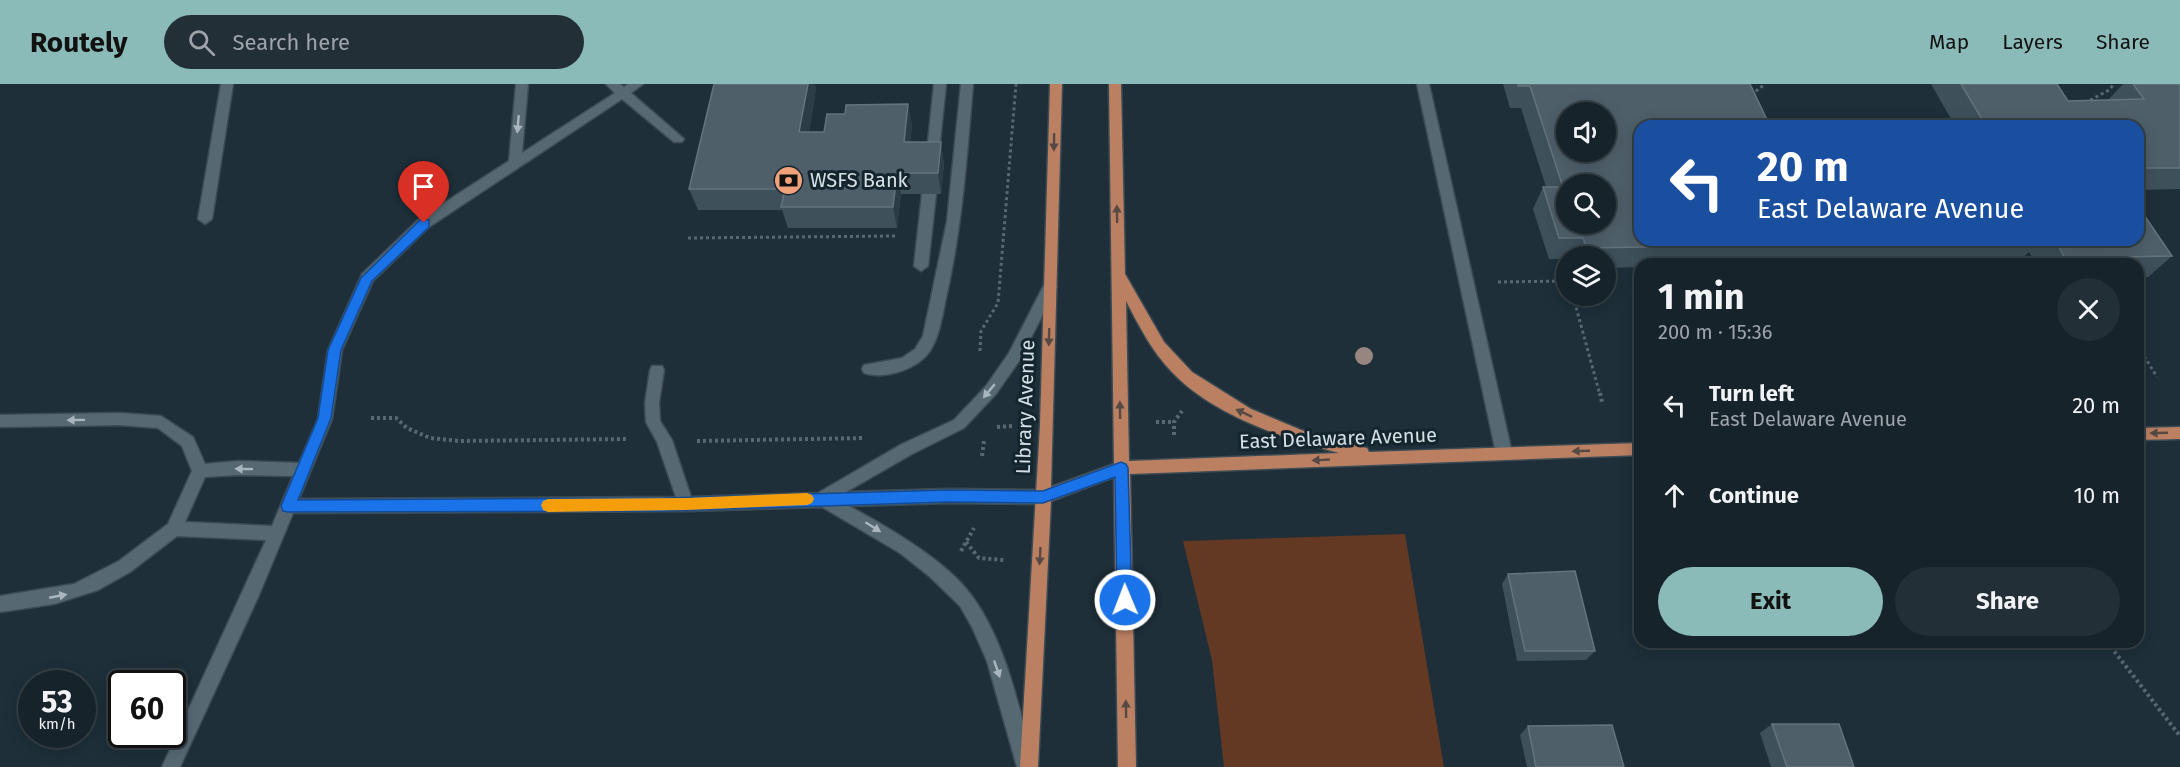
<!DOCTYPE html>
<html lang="en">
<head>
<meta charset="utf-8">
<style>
  body { margin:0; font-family:"Fira Sans",sans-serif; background:#232f37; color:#f1f3f6; height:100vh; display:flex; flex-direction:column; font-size:22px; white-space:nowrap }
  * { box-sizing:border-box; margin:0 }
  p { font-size:20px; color:#9ea4a9 }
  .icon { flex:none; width:33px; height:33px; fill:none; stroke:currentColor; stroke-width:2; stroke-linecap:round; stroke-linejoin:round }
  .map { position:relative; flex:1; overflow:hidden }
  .side { position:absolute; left:1634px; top:174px; width:510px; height:390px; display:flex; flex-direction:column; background:#16232b; border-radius:18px; box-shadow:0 3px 15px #0003,0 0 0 2px #354047 }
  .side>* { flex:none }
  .guide { position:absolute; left:1634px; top:36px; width:510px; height:126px; border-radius:18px; box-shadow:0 3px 15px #0003,0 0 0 2px #354047; background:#1a4fa0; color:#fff; overflow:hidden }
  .buttons { position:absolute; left:1556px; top:18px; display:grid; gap:12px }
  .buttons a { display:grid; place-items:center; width:60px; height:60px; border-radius:50%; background:#16232b; box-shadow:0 3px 15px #0003,0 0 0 2px #354047; font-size:30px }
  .speed { position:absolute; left:18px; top:586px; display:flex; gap:12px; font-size:30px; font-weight:700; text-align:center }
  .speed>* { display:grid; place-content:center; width:78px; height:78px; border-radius:50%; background:#16232b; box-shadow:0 3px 15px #0003,0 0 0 2px #354047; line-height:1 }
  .speed small { font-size:15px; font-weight:400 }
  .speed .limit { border:3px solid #111; border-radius:9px; background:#fff; color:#111 }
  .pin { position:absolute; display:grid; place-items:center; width:51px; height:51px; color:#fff; margin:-62px -26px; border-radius:50% 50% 50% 0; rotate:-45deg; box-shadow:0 0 6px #0007 }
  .pin .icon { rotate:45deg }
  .me { position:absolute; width:66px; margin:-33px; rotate:359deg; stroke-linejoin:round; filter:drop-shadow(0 0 4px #0008) }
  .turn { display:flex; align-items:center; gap:21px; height:126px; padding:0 24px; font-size:27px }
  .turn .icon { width:78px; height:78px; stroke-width:2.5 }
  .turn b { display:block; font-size:42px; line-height:51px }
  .round { display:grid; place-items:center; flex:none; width:63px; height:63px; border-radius:32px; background:#232f37 }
  .overview { display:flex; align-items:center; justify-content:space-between; height:102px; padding:0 24px }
  h1 { font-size:36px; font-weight:700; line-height:45px }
  .primary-button { display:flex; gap:12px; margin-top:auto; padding:12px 24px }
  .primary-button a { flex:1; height:69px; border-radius:36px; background:#8bbbb9; color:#111; font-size:24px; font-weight:700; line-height:69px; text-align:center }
  .primary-button a+a { background:#232f37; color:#f1f3f6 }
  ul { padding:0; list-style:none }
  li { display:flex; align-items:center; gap:18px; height:90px; padding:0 24px }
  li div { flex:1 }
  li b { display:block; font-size:22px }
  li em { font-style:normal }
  header { display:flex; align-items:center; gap:36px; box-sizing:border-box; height:84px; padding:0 30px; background:#8bbbb9; color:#111 }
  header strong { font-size:28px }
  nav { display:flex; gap:33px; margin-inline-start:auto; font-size:21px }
  .search { width:420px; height:54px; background:#232f37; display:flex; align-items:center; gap:15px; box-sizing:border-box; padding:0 21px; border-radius:33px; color:#9ea4a9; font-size:22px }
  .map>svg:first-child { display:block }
  .green { fill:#643924 }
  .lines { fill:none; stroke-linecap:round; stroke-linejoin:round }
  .minor-casing { stroke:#3c4b53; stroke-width:3 }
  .major-casing { stroke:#3c4b53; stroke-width:3 }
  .path-far1 { stroke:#586770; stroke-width:3; stroke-dasharray:3 3; stroke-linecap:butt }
  .path { stroke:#586770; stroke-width:4; stroke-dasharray:3 3; stroke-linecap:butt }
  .minor { fill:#566973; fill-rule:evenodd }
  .major { fill:#bb8062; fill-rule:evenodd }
  .tree { fill:#96867f }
  .wall { fill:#3e505a }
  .shaded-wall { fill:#2b3c46 }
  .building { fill:#4f5f69; stroke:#64747c; stroke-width:1.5; fill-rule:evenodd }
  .oneway { fill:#a9b6be }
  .oneway2 { fill:#574943 }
  .route { fill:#1a73e8; stroke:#114b97; stroke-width:1.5 }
  .slow { fill:#f59e0b }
  .labels { text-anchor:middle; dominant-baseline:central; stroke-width:6; stroke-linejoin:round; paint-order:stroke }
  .poi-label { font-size:20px; fill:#d5e0e6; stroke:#14252e; text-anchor:start }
  .street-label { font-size:20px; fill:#d5e0e6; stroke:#14252e }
</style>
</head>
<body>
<header>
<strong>Routely</strong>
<div class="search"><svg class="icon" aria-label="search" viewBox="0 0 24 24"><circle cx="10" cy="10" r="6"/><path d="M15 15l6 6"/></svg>Search here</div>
<nav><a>Map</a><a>Layers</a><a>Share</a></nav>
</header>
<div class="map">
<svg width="2180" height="683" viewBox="0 0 2180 683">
  <rect width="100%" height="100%" fill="#1e2f39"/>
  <path class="green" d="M1405,450L1444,683H1224L1212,576L1183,457Z"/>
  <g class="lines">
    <defs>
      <g id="minor">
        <path d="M221,0H233L212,135L205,140L198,135Z"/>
        <path d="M516,0H528L522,69L615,9L606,0H620L624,3L628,0H643L631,9L684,55L682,58H674L622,15L429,143L373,197L342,266L332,335L299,415L676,413L657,358L646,338L645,319L650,286L652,282H662L664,286L659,319L660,337L672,356L691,413L818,409L902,360L954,336L986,302L1009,269L1045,199H1055L1057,203L1019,277L996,310L964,344L912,370L846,408L948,405L1043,406L1049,408L1051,413L1049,418L1043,420L948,419L849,422C886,442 947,477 971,511C1007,559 1019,626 1035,683H1017L987,577L972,543L960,522L929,492L900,469L822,423L686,427L293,429L259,511L180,683H162L266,456L177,452L130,488L98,506L54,520L0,528V512L74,500L119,477L168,440L192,387L182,362L158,344L120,341L0,343V331L120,329L161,332L193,353L205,380L238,377L299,379L318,335L328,266L362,190L419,135L509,77ZM238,391L293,392L272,442L185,438L205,393Z"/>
        <path d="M934,0H946L938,77L932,82L926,77Z"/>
        <path d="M961,0H973C967,72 962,144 946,214C942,232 940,251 930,267C918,285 885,296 864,289L862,285L864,281L902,274L915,265L923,252L947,137Z"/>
        <path d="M1417,0H1429L1512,369L1509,374L1504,375L1499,374L1496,369Z"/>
        <path d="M929,105L936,110L928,182L921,187L914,182L922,110Z"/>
      </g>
      <g id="major">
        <path d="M1050,0H1062L1051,403L1114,380L1109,0H1121L1125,190L1164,258L1192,288L1251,325L1301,346L1362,363L1367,364L1369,368L1640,359V371L1130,390L1136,683H1118L1114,393L1051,417L1038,683H1020L1040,341ZM1126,217C1139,242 1152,267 1171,287C1212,331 1282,354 1339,369L1129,377Z"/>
        <path d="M2180,343V355L2138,356V344Z"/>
      </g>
    </defs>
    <use href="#minor" class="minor-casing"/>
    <use href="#major" class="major-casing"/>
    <g class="path-far1">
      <path d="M1751,11L1765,0"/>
      <path d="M2085,19L2109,6L2114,0"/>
      <path d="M688,154L895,152"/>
      <path d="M1563,175L1566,187"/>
      <path d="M1498,198L1566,197"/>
      <path d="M1573,212L1600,311"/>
      <path d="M2138,262L2157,293"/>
      <path d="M980,267L981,247L998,219L1016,0"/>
    </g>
    <g class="path">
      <path d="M1600,309L1602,318"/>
      <path d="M371,334H396L407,344L430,354L459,357L628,355"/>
      <path d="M1156,338H1174"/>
      <path d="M997,343L1012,342"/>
      <path d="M1174,351V338L1182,327"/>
      <path d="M697,357L864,354"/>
      <path d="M982,372L984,357"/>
      <path d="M966,458L979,474L1004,476"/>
      <path d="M961,467L974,444"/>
      <path d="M2107,558L2180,652"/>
    </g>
    <use href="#minor" class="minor"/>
    <use href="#major" class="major"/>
  </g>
  <circle class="tree" cx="1364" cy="272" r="9"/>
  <g class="wall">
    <path d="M1503,0H1750L1640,156H2138L2172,172L2148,193H2138V180H2036L2029,168L2020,176L1817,180H1640V183L1605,184V172H1566V175H1549L1533,125L1543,103H1546L1521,24H1510Z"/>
    <path d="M1931,0H2057L2068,17L2108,16L2123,0H2180V105L2138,106V42H1955Z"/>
    <path d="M816,5L809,48H824L845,30L908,20L912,42L910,58H941L944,80L941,110H901L897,144H788L782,126H698L689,105Z"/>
    <path d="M1508,490L1595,567L1586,576L1517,577L1502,500Z"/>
    <path d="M1772,640L1854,683H1771L1760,649Z"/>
    <path d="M1528,642L1624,683H1527L1520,651Z"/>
  </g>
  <g class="shaded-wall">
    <path d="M808,0H815L816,5L805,70L799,48Z"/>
    <path d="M908,20L912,42L908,80L904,58Z"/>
    <path d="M941,58L944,80L941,110L938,89Z"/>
    <path d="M897,89L901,110L897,144L893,123Z"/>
  </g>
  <g class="building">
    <path d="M714,0H808L799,48H824L827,30H845L846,21L908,20L904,58H941L938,89H897L893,123H781L785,105H689Z"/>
    <path d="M1518,0H1750L1770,42H1640V156H2018L1587,164L1583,154H1559L1543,103H1563L1530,2H1518ZM1566,28H1605V68H1566ZM1566,100H1605V140H1566Z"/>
    <path d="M1961,0H2057L2068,17L2144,15L2133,0H2180V84H2138V42H1986Z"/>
    <path d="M2138,107L2142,112L2138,115Z"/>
    <path d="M2138,122L2172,172L2065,174L2055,156H2138Z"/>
    <path d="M1575,487L1595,567H1525L1508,490Z"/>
    <path d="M1772,640H1839L1854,683H1787Z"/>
    <path d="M1612,641L1624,683H1536L1528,642Z"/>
  </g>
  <defs><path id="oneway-solid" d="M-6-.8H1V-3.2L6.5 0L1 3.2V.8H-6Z" transform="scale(1.5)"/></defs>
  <g class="oneway">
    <use href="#oneway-solid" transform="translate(518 40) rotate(95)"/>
    <use href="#oneway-solid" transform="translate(989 307) rotate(130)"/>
    <use href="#oneway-solid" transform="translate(76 336) rotate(179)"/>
    <use href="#oneway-solid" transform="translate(244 385) rotate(-179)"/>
    <use href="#oneway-solid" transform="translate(873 443) rotate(32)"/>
    <use href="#oneway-solid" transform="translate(58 512) rotate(-11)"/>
    <use href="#oneway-solid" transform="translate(997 585) rotate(71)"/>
  </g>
  <g class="oneway2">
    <use href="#oneway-solid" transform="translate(1054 58) rotate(91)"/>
    <use href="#oneway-solid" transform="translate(1117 130) rotate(-91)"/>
    <use href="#oneway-solid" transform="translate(1049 253) rotate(92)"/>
    <use href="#oneway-solid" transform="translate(1120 326) rotate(-91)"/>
    <use href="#oneway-solid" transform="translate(1244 329) rotate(-155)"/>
    <use href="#oneway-solid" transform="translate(2159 349) rotate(178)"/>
    <use href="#oneway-solid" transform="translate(1581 367) rotate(178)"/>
    <use href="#oneway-solid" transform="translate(1321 376) rotate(177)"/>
    <use href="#oneway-solid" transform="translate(1040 472) rotate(93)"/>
    <use href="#oneway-solid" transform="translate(1126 625) rotate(-91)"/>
  </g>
  <path class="route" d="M424,135L429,136V143L372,197L341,266L331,334L298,416L664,414L948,406L1043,407L1121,378L1126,380L1128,384L1132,516L1130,521L1125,523L1119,521L1117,516L1115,393L1043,419L948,418L664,427L288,428L283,427L281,422L318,334L328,266L361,194L420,136Z"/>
  <path class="slow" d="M807,409L812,411L814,415L812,419L807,421L686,426L548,428L543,426L541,421L543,417L548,415L686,414Z"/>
  <defs>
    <symbol id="bank-disc" viewBox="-11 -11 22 22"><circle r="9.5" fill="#f1a27b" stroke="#14252e"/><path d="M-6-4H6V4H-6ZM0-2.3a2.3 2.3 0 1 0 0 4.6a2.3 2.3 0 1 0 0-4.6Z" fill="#111"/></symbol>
  </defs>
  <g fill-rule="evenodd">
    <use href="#bank-disc" x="772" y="80" width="33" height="33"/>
  </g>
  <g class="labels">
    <g class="poi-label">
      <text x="810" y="96">WSFS Bank</text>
    </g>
    <g class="street-label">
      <text transform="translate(1025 323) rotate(-88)">Library Avenue</text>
      <text transform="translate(1338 354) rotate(-2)">East Delaware Avenue</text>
    </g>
  </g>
</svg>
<div class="buttons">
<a><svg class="icon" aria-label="sound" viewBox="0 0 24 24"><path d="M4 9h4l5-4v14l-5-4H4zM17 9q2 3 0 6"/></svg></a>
<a><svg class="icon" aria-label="search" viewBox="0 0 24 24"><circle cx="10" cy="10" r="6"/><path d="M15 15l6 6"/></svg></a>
<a><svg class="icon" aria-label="layers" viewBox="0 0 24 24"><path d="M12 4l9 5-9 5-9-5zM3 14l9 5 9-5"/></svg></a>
</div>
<div class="speed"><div>53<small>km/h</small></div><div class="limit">60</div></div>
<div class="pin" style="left:424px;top:139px;background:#d93025"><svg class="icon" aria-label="arrive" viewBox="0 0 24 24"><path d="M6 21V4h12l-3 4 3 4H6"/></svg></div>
<svg class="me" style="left:1125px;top:516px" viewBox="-20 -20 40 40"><circle r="17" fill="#1a73e8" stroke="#fff" stroke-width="3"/><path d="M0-11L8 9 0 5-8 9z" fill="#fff"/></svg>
<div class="guide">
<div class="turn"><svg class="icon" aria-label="left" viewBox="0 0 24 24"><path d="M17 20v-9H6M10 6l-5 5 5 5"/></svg><div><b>20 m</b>East Delaware Avenue</div></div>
</div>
<section class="side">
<div class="overview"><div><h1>1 min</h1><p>200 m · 15:36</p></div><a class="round"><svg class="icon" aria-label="close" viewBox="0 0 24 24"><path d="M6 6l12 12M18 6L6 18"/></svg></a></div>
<ul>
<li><svg class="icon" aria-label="left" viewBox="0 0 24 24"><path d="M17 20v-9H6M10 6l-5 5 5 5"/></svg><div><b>Turn left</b><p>East Delaware Avenue</p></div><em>20 m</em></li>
<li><svg class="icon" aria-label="ahead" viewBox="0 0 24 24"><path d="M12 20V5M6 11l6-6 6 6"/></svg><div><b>Continue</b></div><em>10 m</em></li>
</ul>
<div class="primary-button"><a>Exit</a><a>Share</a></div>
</section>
</div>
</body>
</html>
